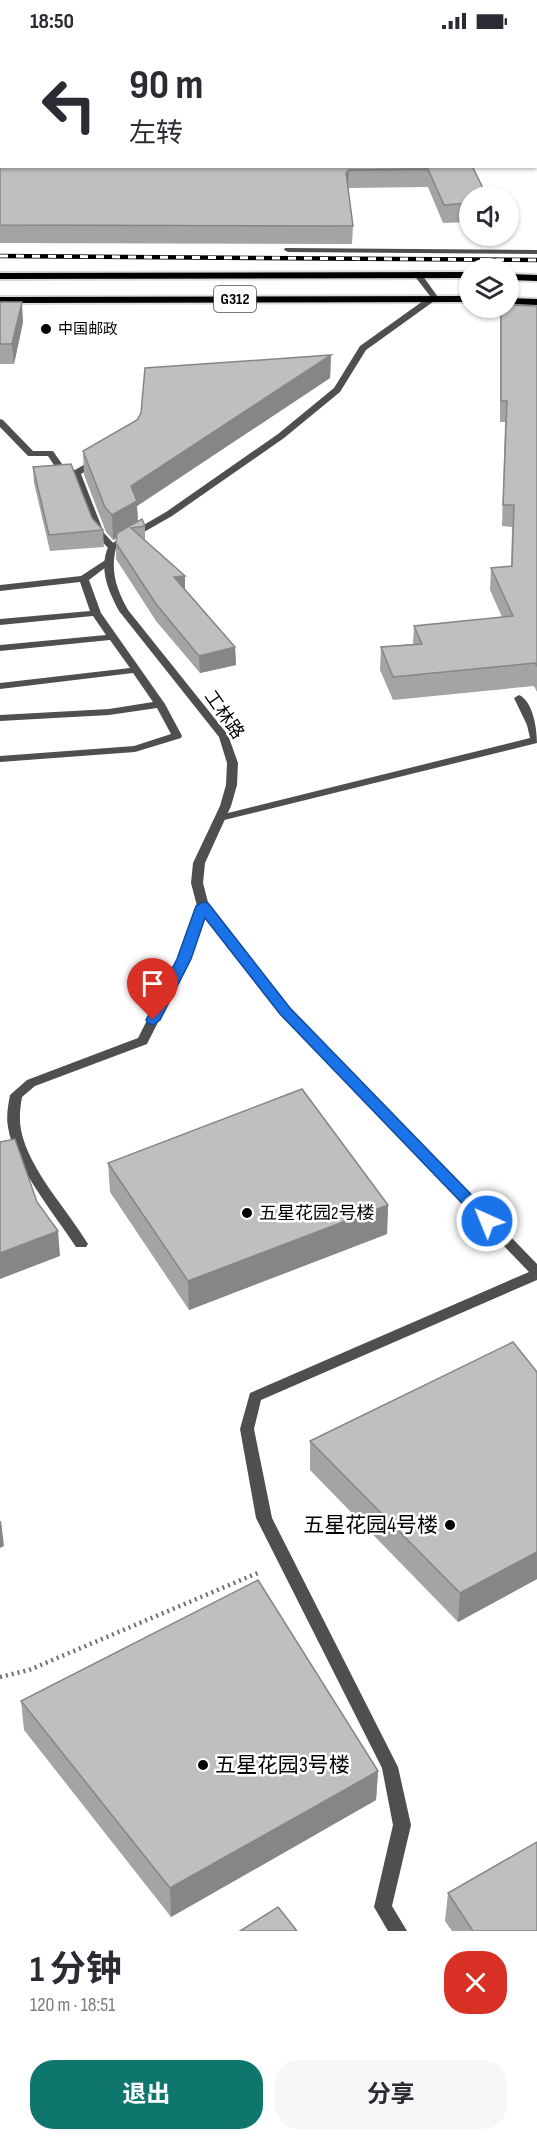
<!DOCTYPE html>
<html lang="zh">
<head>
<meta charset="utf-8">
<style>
  body { margin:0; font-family:"Sofia Sans Condensed","Noto Sans SC",sans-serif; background:#f7f7f7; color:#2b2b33; height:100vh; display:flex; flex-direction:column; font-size:22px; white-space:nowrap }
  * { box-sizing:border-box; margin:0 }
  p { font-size:20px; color:#7c7c81 }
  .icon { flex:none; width:33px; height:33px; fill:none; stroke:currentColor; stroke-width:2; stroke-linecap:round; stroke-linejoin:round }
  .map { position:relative; height:1889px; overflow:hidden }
  .drawer { display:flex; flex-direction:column; background:#fff; flex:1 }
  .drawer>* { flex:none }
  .guide { position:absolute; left:0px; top:0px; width:537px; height:126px; box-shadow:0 2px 4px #0004; background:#fff; color:#2b2b33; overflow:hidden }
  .controls { position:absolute; left:459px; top:144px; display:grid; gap:12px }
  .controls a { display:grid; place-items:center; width:60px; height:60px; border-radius:50%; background:#fff; box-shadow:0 2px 4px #0004; font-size:30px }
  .pin { position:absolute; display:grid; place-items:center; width:51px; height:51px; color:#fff; margin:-62px -26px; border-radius:50% 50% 50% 0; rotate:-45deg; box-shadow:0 0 6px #0007 }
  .pin .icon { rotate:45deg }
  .me { position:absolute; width:66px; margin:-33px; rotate:316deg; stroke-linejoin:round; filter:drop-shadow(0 0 4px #0008) }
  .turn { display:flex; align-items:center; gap:21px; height:126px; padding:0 30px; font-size:27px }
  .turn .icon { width:78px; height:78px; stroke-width:2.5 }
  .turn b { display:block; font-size:42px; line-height:51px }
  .round { display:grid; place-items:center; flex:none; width:63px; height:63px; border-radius:24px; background:#f7f7f7 }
  .headline { display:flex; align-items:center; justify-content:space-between; height:102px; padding:0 30px }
  h1 { font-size:36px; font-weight:700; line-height:45px }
  .action { display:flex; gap:12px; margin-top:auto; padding:12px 30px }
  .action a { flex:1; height:69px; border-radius:24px; background:#0f766e; color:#fff; font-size:24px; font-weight:700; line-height:69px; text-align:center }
  .action a+a { background:#f7f7f7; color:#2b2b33 }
  .status { display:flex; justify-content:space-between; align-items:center; height:42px; padding:0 30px; background:#fff; direction:ltr }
  .status svg { height:16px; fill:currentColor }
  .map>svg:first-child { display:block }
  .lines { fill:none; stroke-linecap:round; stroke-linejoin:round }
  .trunk-casing { stroke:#dbdbdb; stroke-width:4 }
  .path { stroke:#717171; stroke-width:4.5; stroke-dasharray:2 4; stroke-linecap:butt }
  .service { fill:#4f4f4f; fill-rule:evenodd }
  .minor { fill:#4f4f4f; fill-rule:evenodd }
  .trunk { fill:#000; fill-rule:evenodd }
  .rail-casing { stroke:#000; stroke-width:4.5 }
  .rail { stroke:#fff; stroke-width:3; stroke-dasharray:8; stroke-linecap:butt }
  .wall { fill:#a4a4a4 }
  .shaded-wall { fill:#868686 }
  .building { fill:#bfbfbf; stroke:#868686; stroke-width:1.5 }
  .route { fill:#1a73e8; stroke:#114b97; stroke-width:1.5 }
  .poi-dot { fill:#000; stroke:#fff; stroke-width:2 }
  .labels { text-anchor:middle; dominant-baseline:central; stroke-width:5; stroke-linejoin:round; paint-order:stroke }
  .far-poi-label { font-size:15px; fill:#000; stroke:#fff; text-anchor:start }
  .shield { fill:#fff; stroke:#4c4c4c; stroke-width:1.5 }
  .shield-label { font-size:16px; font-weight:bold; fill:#000 }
  .street-label { font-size:18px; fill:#000; stroke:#fff }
  .poi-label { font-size:18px; fill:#000; stroke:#fff; text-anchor:start }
  .near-poi-label { font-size:21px; fill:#000; stroke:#fff; text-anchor:end }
</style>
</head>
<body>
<div class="status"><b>18:50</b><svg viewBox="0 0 49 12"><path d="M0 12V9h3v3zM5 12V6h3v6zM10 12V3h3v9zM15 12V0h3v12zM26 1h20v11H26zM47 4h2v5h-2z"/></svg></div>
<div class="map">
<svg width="537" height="1889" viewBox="0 0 537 1889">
  <rect width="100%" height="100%" fill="#fff"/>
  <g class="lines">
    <defs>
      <g id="trunk">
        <path d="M470,230V236L0,237V231Z"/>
        <path d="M508,232L537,233V239L508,238Z"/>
        <path d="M470,254V260L0,261V255Z"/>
        <path d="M508,256L537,257V263L508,262Z"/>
      </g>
    </defs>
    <use href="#trunk" class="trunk-casing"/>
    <path class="path" d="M0,1635L29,1628L260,1530"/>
    <g class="service">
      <path d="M141,0H147L140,2Z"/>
      <rect x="536" y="91" width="1" height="4"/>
      <path d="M0,377L3,378L33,409H53L62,422L75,428L94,417H100V421L81,432L104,491L115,503V507H109L95,492L72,432L56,426L48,414H28L0,385Z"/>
      <path d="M107,517L110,518V522L89,538L101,571L165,662L182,694L181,696L135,710L0,720V714L134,704L171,692L157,666L109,673L0,679V673L109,667L153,660L133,631L0,647V641L130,626L110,598L0,609V603L106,593L93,574L0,583V577L90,569L80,540L0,549V543L81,534Z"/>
      <path d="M519,653C533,659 537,687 537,701L220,779L215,776L216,774L530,696L527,683L514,656Z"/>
      <path d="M203,861L209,864L190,917L147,1002L35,1044L22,1055C20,1066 19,1077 21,1088C29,1128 67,1167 88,1202L86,1205H76C56,1174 13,1122 8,1085C6,1075 8,1064 10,1053L27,1038L138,996L178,917L197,864Z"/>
    </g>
    <g class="minor">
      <path d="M285,206L537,208V212L288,210L284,208Z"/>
      <path d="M414,230H420L438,255L437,257L366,308L340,350L284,396L172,474L116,506C110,530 117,548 128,568L228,693L238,721L237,743L231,764L205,821L203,841L209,864L289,966L537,1222V1238L261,1358L254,1387L272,1476L398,1725L411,1783L392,1864L407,1889H388L374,1865L393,1783L382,1726L256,1476L240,1387L250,1351L529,1230L281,972L197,864L191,841L193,821L220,764L226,743L227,721L219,695L119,569C108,548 98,526 109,503L166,470L278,392L334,346L360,304L430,254L413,232Z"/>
    </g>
    <use href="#trunk" class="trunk"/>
    <defs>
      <path id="rail" d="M0,214L537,218"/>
    </defs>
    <use href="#rail" class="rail-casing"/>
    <use href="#rail" class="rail"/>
  </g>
  <g class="wall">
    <path d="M0,63L2,124H472L470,154V180L443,181L428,145L348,146L353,184L352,202L0,201Z"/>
    <path d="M0,260L23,280L14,322H0Z"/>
    <path d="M537,264V650L534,644L393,658L380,628L381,605L413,602L414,584L502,575L490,548L491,526L511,524L512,485L502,484L505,380H500V283L501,266Z"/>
    <path d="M331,313L330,336L137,464L138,479L145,484V498L185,547L235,605L236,623L200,631L156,579L116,517V496L113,498L106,490L84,433L83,409Z"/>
    <path d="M33,425L92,476L103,488L104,505L50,509L34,441Z"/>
    <path d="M108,1121L388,1163L387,1192L189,1268L110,1150Z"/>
    <path d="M537,1330V1537L458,1580L310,1428V1399Z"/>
    <path d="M21,1659L378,1729L376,1758L171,1875L24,1688Z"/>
    <path d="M448,1851L537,1889H452L445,1879Z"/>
  </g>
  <g class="shaded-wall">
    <path d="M349,128L348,146L346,131Z"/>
    <path d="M22,260L23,280L14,322L12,302Z"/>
    <path d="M331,313L330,336L137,464L138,484L131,486V487L113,498L112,473L131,444Z"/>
    <path d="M185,534V550L174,535Z"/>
    <path d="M235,605L236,623L200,631L199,614Z"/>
    <path d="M388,1163L387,1192L189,1268L188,1239Z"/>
    <path d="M58,1189L60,1214L0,1237V1211Z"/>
    <path d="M0,1479H1L4,1504L0,1506Z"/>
    <path d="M537,1510V1537L458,1580L460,1551Z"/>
    <path d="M378,1729L376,1758L171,1875L170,1846Z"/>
  </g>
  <g class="building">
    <rect x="169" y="0" width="85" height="2"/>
    <path d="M411,0H494L495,2H411Z"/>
    <path d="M0,63H2V124H472L487,154H470V161L444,163L428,127L349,128L346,131L353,184L0,183Z"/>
    <path d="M0,260H22L12,302H0Z"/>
    <path d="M508,263L537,264V624L535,621L393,635L381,605L422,602L414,584L513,574L491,526L512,524L514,463H503L507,359H501V266H508Z"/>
    <path d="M331,313L131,444L137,459L112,473L105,465L83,409L137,378L141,371L145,326Z"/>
    <path d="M71,422L92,476L103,488L49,493L33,425Z"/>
    <path d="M142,477L145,484L131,486L185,534L174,535L235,605L199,614L156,562L116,501L117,491Z"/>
    <path d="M302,1047L388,1163L188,1239L108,1121Z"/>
    <path d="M15,1097L37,1160L58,1189L0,1211V1100Z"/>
    <path d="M513,1300L537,1330V1510L460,1551L310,1399Z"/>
    <path d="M258,1538L378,1729L170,1846L21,1659Z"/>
    <path d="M537,1800V1889H473L448,1851Z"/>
    <path d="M278,1865L297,1889H240Z"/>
  </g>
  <path class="route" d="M203,860L208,861L290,966L493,1175L495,1179L493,1182H482L280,972L205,876L191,917L160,978L153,983L148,981L146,978L177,917L196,864Z"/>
  <g class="poi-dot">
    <circle cx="46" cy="287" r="6"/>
    <circle cx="247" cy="1171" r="6"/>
    <circle cx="450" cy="1483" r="6"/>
    <circle cx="203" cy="1723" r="6"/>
  </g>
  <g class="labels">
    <g class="far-poi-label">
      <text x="58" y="287">中国邮政</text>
    </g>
    <rect class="shield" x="214" y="244" width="42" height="26" rx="4.5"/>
    <g class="shield-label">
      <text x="235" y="257">G312</text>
    </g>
    <g class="street-label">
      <text transform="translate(224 673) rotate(55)">工林路</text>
    </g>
    <g class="poi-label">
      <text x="259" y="1171">五星花园2号楼</text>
    </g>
    <g class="near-poi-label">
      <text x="438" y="1483">五星花园4号楼</text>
      <text x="215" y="1723" text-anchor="start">五星花园3号楼</text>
    </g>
  </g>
</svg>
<div class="controls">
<a><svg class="icon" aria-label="sound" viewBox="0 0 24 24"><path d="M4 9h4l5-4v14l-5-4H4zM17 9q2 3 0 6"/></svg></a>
<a><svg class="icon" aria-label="layers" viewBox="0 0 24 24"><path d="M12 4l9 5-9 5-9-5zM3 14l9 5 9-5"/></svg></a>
</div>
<div class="pin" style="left:153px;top:978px;background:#d93025"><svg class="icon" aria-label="arrive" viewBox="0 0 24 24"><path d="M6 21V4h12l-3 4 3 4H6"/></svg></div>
<svg class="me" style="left:487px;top:1179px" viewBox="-20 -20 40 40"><circle r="17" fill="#1a73e8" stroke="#fff" stroke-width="3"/><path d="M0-11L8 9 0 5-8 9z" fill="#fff"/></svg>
<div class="guide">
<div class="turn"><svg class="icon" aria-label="left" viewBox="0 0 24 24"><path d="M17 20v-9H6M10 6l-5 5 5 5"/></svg><div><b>90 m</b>左转</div></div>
</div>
</div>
<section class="drawer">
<div class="headline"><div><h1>1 分钟</h1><p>120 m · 18:51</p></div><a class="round" style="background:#d93025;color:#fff"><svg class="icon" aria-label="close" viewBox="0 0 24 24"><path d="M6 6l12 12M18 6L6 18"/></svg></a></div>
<div class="action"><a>退出</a><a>分享</a></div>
</section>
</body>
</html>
